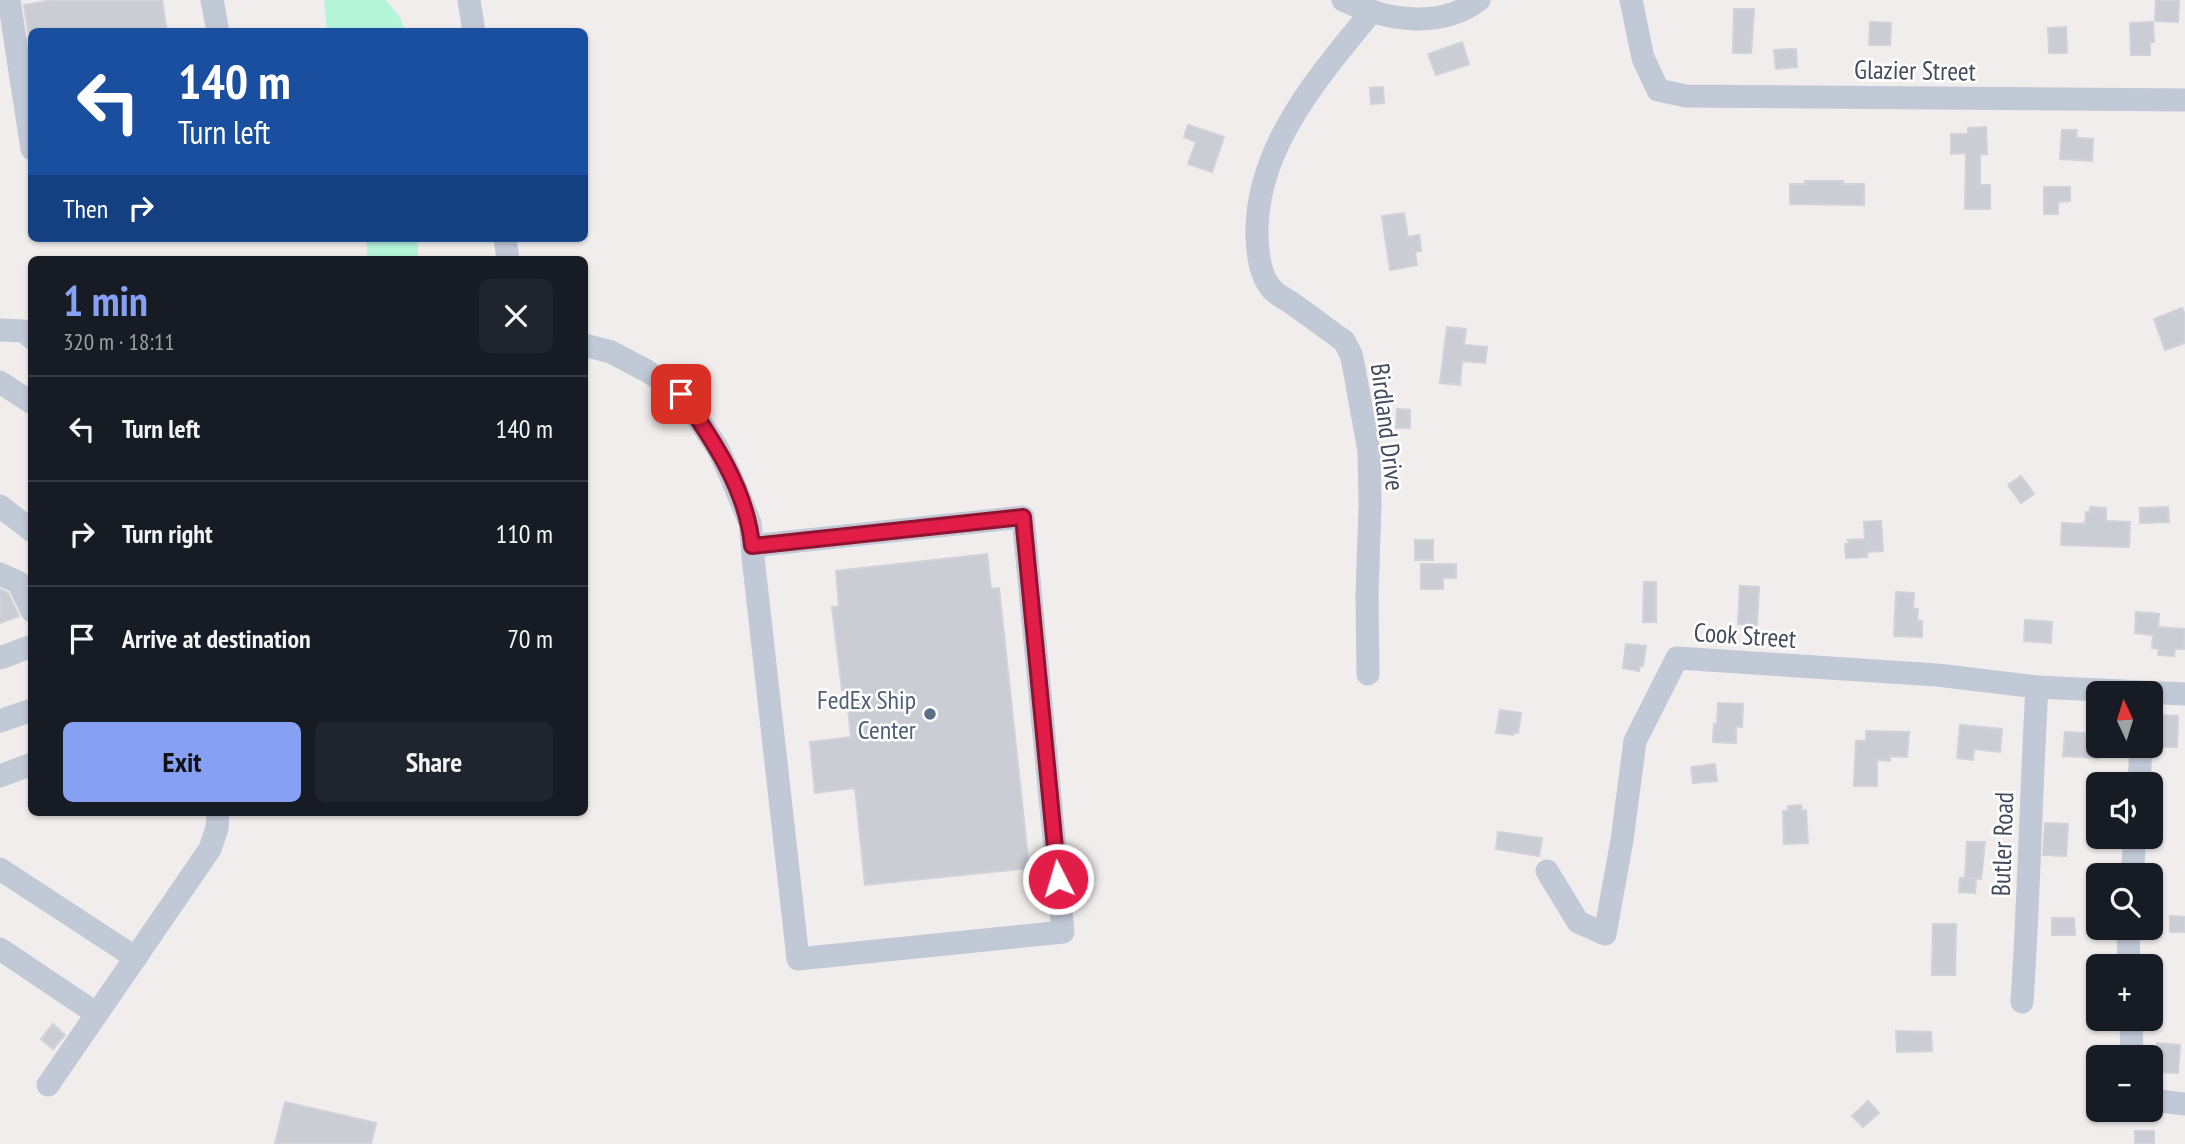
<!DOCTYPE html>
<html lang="en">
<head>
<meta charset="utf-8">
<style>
  body { margin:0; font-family:"PT Sans Narrow",sans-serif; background:#20242c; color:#f1f3f6; height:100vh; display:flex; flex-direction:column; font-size:26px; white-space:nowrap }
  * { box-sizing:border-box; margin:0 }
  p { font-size:23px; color:#9ea1a6 }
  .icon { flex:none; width:38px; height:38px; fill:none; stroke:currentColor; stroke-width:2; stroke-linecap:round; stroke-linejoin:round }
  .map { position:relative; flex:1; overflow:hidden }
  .details { position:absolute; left:28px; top:256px; width:560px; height:560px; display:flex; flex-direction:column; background:#171b24; border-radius:10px; box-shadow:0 2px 5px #0004 }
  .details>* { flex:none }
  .banner { position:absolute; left:28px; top:28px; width:560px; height:214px; border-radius:10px; box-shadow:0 2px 5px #0004; background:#1a4fa0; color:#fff; overflow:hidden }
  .needle { width:46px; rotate:356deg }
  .controls { position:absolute; left:2086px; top:681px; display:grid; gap:14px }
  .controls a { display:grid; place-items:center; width:77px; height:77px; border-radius:10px; background:#171b24; box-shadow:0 2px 5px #0004; font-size:35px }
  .pin { position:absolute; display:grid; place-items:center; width:60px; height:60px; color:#fff; margin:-30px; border-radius:14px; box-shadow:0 4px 10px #0006 }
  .me { position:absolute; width:77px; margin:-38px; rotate:355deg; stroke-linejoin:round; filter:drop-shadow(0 0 5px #0008) }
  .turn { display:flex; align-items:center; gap:24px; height:147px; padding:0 35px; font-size:32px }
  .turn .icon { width:91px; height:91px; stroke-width:2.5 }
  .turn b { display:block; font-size:49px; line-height:60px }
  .then { display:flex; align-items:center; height:66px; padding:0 35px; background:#0003; gap:14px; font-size:26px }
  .round { display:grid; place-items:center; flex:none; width:74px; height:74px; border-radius:10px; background:#20242c }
  .head { display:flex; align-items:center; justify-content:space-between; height:119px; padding:0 35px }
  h1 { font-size:42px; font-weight:800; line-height:52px; color:#86a1f4 }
  .button { display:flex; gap:14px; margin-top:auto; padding:14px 35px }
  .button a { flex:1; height:80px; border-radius:10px; background:#86a1f4; color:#111; font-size:28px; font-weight:800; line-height:80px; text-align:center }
  .button a+a { background:#20242c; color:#f1f3f6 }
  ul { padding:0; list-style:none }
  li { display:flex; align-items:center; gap:21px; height:105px; padding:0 35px; border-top:2px solid #363941 }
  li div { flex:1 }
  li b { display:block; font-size:26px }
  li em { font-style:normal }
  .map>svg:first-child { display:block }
  .green { fill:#b4f4d9 }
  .building { fill:#cbcdd5; stroke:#d0d1d9; stroke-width:2 }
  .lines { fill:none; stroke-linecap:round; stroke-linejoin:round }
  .minor { stroke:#c1c8d6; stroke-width:23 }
  .route-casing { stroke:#92132f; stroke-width:18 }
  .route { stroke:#e11d48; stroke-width:12 }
  .service-dot { fill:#5c6f8a; stroke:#fff; stroke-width:2.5 }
  .labels { text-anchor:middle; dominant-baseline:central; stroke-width:5; stroke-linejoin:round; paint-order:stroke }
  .street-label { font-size:26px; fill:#434b5c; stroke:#fff }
  .service-label { font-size:26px; fill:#4e5e75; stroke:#fff; text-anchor:end }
</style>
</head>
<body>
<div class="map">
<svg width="2185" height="1144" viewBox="0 0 2185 1144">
  <rect width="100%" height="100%" fill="#f0edec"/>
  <g class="green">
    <path d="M324,0H386L400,17L405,31H327Z"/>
    <rect x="367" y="238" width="51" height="21"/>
  </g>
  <g class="building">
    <path d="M53,0H162L167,32H28L24,5Z"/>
    <path d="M2156,0H2179L2178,22L2155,21Z"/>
    <path d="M1734,9H1754L1751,53H1733Z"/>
    <path d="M1870,22L1891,23L1890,45H1869Z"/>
    <path d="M2153,22L2154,42H2150V55H2131L2130,23Z"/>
    <path d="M2066,27L2067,53H2049L2048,28Z"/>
    <path d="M1462,42L1469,64L1436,75L1428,54Z"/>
    <path d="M1796,49L1797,67L1776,69L1774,50Z"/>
    <path d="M1383,87L1384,103L1371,104L1370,88Z"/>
    <path d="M1188,125L1224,137L1212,172L1188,164L1196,142L1184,137Z"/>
    <path d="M1986,127L1987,154H1980V185H1990V209H1965L1966,153L1951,154V134H1968V128Z"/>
    <path d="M2062,130H2077L2076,138L2093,139L2092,161L2060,159Z"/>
    <path d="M1805,181H1843V184H1864V205L1790,204V184H1805Z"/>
    <path d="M2044,187H2070V201L2058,202V214H2044Z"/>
    <path d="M1404,213L1408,237L1419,235L1421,251L1415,252L1417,265L1390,270L1382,216Z"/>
    <path d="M2182,308L2185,315V343L2165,350L2154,319Z"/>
    <path d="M1447,327L1466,329L1464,345L1487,347L1485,363L1462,361L1460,385L1440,383Z"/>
    <path d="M1397,409L1410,410V428H1396Z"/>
    <path d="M2021,476L2034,494L2021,503L2008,485Z"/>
    <path d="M2090,507L2106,508V521L2130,522L2129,547L2061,545L2062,523L2085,524L2086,512H2090Z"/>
    <path d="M2168,507L2169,522L2140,523V508Z"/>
    <path d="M1881,521L1883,551L1867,552V557L1846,558L1845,544H1849L1848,540L1865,539L1864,522Z"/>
    <rect x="1415" y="540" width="18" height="20"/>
    <path d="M987,554L991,589L999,588L1029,868L865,885L855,788L815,793L810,742L851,737L846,690H842L832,607L839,606L836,571Z"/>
    <path d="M1421,564H1456V578H1443V589H1421Z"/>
    <path d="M1644,582H1656V622H1643Z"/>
    <path d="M1740,586L1759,587L1757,625L1738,624Z"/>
    <path d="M0,589L8,593L19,616L0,623Z"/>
    <path d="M1896,592L1914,593L1913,608L1918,609L1917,621H1922V637L1894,636Z"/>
    <path d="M2136,612L2159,614L2158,627L2185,629L2184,649H2175L2174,656L2158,655L2159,649L2152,648L2153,635L2135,633Z"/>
    <path d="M2025,620L2052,622L2051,643L2024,641Z"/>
    <path d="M1626,644L1646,646L1643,666H1640L1639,671L1623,668Z"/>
    <path d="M1718,703L1743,704L1742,727L1736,726V743L1713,742L1714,724H1717Z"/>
    <path d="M1500,710L1521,713L1518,733H1513V735L1496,733Z"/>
    <path d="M2159,715L2178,716L2177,747H2158Z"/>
    <path d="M1960,725L2002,729L2000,752L1974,749L1973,760L1957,758Z"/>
    <path d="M1866,731L1909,732L1907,757L1890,756V761L1877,760V786H1854L1856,741H1866Z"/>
    <path d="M2065,732L2098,734V758L2063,756Z"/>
    <path d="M1715,764L1717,781L1693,783L1691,767Z"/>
    <path d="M1801,805L1802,811L1806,810L1808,843L1784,844L1783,811H1788V806Z"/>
    <path d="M2045,823L2068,824L2066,856L2043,855Z"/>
    <path d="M1498,832L1542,838L1539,856L1496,849Z"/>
    <path d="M1967,842H1985L1981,879L1965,878Z"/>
    <path d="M1960,878L1976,879L1975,893L1959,892Z"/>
    <path d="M2170,916L2185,917V932H2170Z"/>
    <path d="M2052,918H2074L2075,935H2052Z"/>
    <path d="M1933,924H1956L1955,975H1932Z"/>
    <path d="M53,1024L65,1035L53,1049L41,1039Z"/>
    <path d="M1896,1031L1931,1032L1932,1051L1897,1052Z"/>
    <path d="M2157,1043L2180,1045L2178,1073L2156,1072Z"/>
    <path d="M1868,1101L1879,1113L1863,1127L1852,1116Z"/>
    <path d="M285,1102L376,1123L371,1144H275Z"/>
    <rect x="2135" y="1131" width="19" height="13"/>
  </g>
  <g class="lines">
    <g class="minor">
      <path d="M9,0L32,149"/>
      <path d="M212,0L218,32"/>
      <path d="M469,0L474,32"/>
      <path d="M1343,0C1384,20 1440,30 1479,0"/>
      <path d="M1631,0L1643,58L1658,90L1686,96L2185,100"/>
      <path d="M505,238L508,259"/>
      <path d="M0,330L24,331L32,338"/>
      <path d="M584,345L611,352L647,371L682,394L718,449L732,479L750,523L754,566L798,959L1063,932L1023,517L752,546"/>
      <path d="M0,382L32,403"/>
      <path d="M0,506L32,531"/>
      <path d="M0,574L18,582L32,611"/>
      <path d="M0,658L32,646"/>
      <path d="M1368,674L1367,596L1370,505L1369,451L1354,368L1351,354L1344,341C1327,329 1310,316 1293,304C1286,299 1276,295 1271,288C1260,275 1258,255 1257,238C1254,149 1319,76 1372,11"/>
      <path d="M0,721L32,710"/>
      <path d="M0,776L32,764"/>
      <path d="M2139,784L2141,746"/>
      <path d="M0,869L136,958"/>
      <path d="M1547,871L1578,922L1605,934L1622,840L1635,741L1677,658L1937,675L2037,687L2185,694"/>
      <path d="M2132,875L2135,836"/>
      <path d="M2128,928L2129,966"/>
      <path d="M0,949L97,1014"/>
      <path d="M2022,1002C2029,897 2031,792 2037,687"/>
      <path d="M2131,1018L2132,1057"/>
      <path d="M48,1085L210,849L217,828L218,812"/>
      <path d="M2151,1100L2185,1104"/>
    </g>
  </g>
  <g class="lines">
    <defs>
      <path id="route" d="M681,394C713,440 747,490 752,546L1023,517L1058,879"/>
    </defs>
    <use href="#route" class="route-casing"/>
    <use href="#route" class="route"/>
  </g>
  <circle class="service-dot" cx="930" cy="714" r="7"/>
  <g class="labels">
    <g class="street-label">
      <text transform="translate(1915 70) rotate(1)">Glazier Street</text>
      <text transform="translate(1388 427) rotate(83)">Birdland Drive</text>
      <text transform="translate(1745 635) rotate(4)">Cook Street</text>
      <text transform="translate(2002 844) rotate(-88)">Butler Road</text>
    </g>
    <g class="service-label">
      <text x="916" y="699">FedEx Ship<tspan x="916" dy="30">Center</tspan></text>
    </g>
  </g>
</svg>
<div class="controls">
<a><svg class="needle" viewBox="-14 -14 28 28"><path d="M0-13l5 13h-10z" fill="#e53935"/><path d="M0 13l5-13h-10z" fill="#9ea1a6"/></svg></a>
<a><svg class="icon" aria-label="sound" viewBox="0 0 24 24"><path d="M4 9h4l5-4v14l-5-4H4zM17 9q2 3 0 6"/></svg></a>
<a><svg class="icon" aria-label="search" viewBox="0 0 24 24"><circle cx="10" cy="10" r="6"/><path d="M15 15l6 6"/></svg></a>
<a>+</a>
<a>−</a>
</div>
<div class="pin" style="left:681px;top:394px;background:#d93025"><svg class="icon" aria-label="arrive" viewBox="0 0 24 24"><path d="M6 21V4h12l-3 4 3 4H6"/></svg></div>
<svg class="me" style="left:1058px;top:879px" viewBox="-20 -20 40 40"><circle r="17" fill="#e11d48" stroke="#fff" stroke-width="3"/><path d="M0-11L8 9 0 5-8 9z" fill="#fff"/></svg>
<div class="banner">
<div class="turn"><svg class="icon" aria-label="left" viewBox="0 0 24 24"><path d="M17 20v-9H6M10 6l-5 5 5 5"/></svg><div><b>140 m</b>Turn left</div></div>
<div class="then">Then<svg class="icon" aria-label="right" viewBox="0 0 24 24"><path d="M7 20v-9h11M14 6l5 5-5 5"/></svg></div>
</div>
<section class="details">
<div class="head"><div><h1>1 min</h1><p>320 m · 18:11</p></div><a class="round"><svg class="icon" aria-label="close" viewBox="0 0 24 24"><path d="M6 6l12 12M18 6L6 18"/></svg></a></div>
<ul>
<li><svg class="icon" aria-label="left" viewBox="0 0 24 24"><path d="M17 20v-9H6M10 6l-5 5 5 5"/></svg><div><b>Turn left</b></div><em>140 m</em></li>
<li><svg class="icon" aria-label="right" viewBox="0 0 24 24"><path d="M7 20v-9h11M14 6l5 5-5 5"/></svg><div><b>Turn right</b></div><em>110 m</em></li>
<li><svg class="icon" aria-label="arrive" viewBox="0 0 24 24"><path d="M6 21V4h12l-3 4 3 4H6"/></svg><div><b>Arrive at destination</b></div><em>70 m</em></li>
</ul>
<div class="button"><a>Exit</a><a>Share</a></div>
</section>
</div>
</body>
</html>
